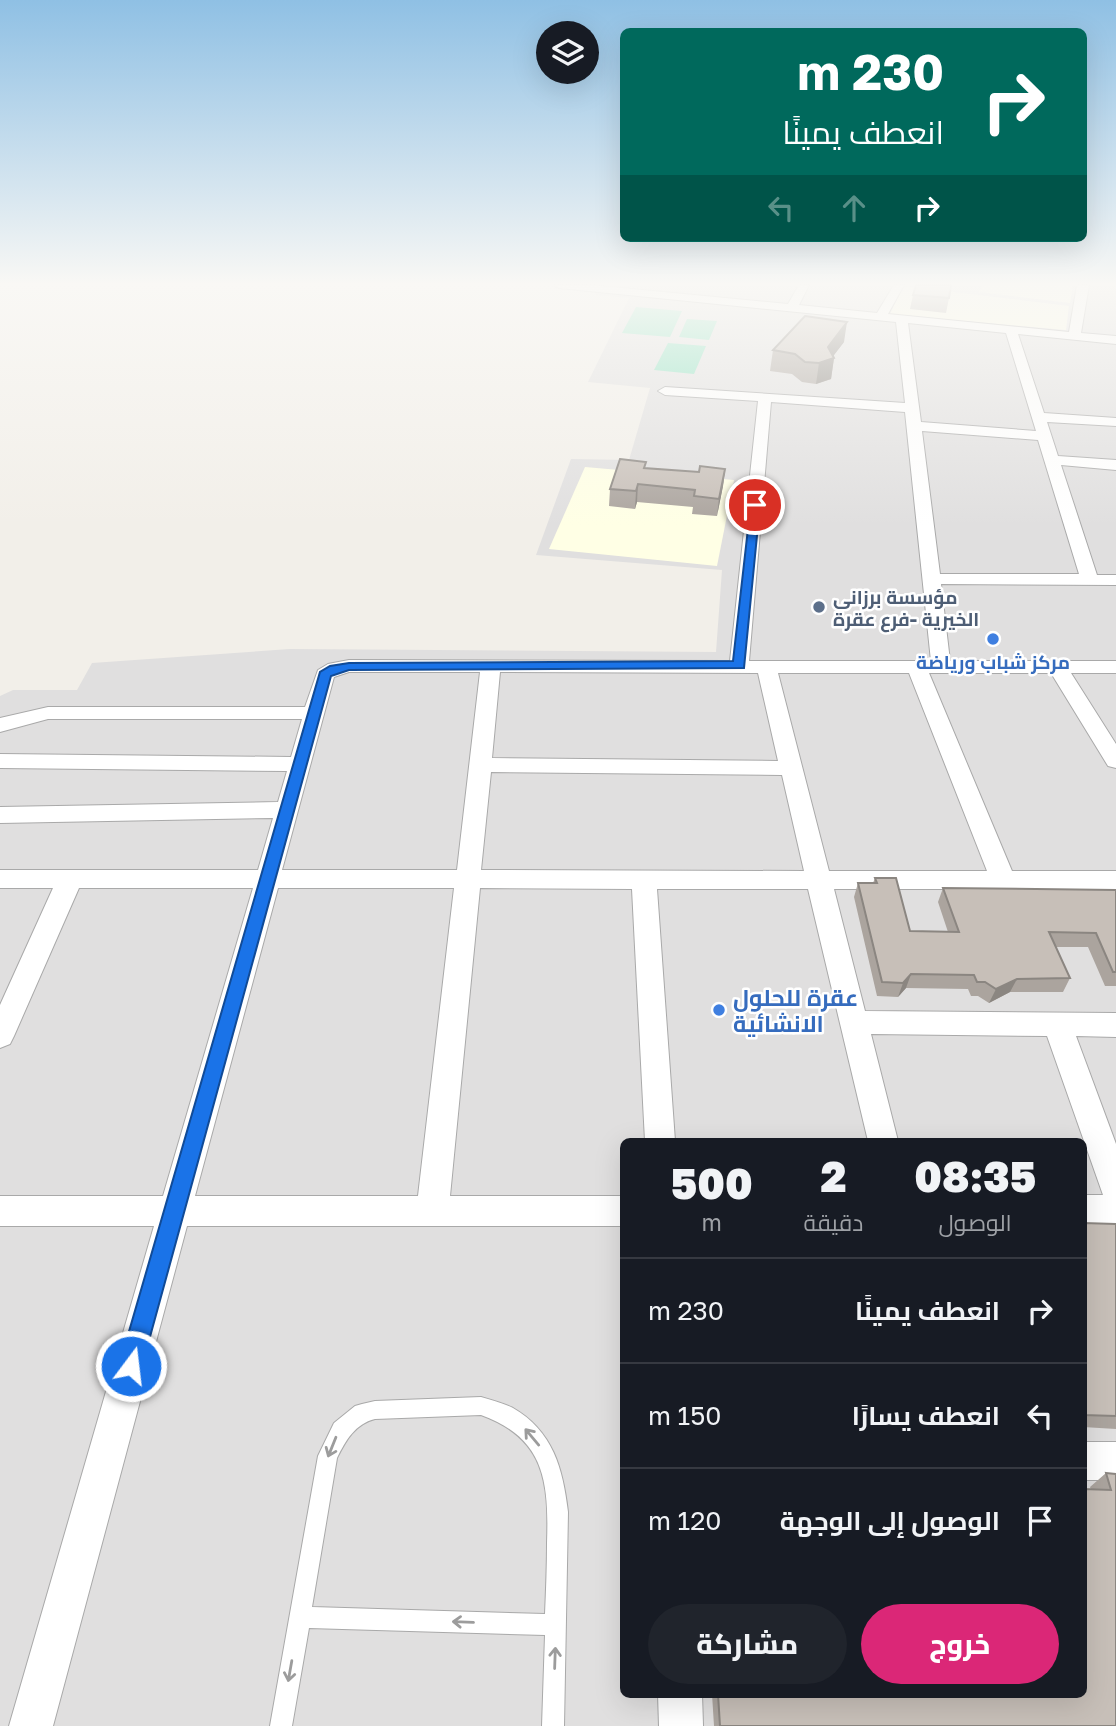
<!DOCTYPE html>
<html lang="ar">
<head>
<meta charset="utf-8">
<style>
  body { margin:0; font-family:"Golos Text",Cairo,sans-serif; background:#20242c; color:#f1f3f6; direction:rtl; height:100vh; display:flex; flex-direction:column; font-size:26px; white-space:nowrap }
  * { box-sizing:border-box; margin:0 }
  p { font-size:23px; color:#9ea1a6 }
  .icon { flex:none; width:38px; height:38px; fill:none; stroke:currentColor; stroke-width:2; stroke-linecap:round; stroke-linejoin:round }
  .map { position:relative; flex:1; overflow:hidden; direction:ltr }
  .sheet { position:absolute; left:620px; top:1138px; width:467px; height:560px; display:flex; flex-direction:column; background:#171b24; border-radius:10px; box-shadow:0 7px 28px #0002; direction:rtl }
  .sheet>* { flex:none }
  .hud { position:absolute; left:620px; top:28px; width:467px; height:214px; border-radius:10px; box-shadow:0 7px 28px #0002; direction:rtl; background:#00695c; color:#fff; overflow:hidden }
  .buttons { position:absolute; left:536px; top:21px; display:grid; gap:14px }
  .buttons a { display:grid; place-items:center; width:63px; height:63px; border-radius:50%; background:#171b24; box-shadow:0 7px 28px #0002; font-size:35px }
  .pin { position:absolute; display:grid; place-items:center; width:60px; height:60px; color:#fff; margin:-30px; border:4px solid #fff; border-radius:50%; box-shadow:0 2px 7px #0007 }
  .me { position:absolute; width:77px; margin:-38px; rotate:15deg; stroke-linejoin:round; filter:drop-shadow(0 0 5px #0008) }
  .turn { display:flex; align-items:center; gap:24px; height:147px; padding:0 28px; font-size:32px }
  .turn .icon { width:91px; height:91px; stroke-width:2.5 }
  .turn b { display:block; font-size:49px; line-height:60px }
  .lanes { display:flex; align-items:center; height:66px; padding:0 28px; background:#0003; justify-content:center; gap:35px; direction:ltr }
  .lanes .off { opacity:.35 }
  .eta { display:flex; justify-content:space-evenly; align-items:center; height:119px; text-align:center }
  .eta b { font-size:42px; font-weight:800; line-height:49px }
  .primary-button { display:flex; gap:14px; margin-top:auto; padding:14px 28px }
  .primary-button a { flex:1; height:80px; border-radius:42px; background:#db2777; color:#fff; font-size:28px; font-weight:800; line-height:80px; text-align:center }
  .primary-button a+a { background:#20242c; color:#f1f3f6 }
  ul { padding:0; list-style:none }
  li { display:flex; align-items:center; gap:21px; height:105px; padding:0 28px; border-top:2px solid #363941 }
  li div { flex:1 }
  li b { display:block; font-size:26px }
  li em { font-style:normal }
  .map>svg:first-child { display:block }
  .residential { fill:#e0dfdf; fill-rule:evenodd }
  .education { fill:#ffffe5 }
  .pitch { fill:#88e0be }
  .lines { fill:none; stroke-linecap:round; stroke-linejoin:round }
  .service-casing { stroke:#a9a9a9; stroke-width:2 }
  .minor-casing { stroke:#a9a9a9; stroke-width:2 }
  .service { fill:#fff; fill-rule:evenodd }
  .minor { fill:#fff; fill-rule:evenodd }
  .wall { fill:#aba49e }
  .shaded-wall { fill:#8b8681 }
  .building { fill:#c7bfb8; stroke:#8b8681; stroke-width:2 }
  .oneway { stroke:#9c9c9c }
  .route { fill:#1a73e8; stroke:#114b97; stroke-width:2 }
  .service-dot { fill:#5c6f8a; stroke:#fff; stroke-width:2.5 }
  .shop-dot { fill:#3f7fe0; stroke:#fff; stroke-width:2.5 }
  .labels { text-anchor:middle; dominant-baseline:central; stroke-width:5; stroke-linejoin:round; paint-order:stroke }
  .far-service-label { font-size:19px; font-weight:bold; fill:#4e5e75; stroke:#fff; text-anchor:start }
  .far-shop-label { font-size:19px; font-weight:bold; fill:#366cbe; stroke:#fff }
  .shop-label { font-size:23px; font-weight:bold; fill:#366cbe; stroke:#fff; text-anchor:start }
</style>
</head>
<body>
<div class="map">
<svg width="1116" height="1726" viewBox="0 0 1116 1726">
  <rect width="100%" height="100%" fill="#f2efe9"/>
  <path class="residential" d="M605,285H1116V1726H0V696L13,690H77L92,663L290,649L716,652L722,570L536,555L571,459L629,460L650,388L588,382L629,298L595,295ZM623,1141H1083V1694H623Z"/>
  <g class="education">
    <path d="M982,285H1073L1070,303L979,292Z"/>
    <path d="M903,286L1069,306L1066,330L890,314Z"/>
    <path d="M585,467L734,480L717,566L549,549Z"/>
  </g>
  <g class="pitch">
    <path d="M636,307L682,311L670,337L622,333Z"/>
    <path d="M687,319L717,321L709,340L679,337Z"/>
    <path d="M668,343L706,346L694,374L654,370Z"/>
  </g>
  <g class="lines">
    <defs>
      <path id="service" d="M481,1397C491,1400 503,1403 513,1408C553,1431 563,1469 568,1512L564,1726H542L545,1635L309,1628L292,1726H270L318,1456L334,1423L355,1406L362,1404L375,1401ZM481,1415C545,1438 549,1482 547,1543C547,1567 546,1590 545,1614L312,1607L337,1458C346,1440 355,1424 375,1419Z"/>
      <g id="minor">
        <path d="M553,285H591L788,304L799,285H809L799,305L877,313L894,285H904L888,314L1069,332L1077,285H1089L1081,333L1116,336V344L1018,334L1044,413L1116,418V426L1047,422L1058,456L1116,460V470L1061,465L1097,575H1116V585L941,584L950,661H1116V673H1071L1116,744V768L1108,766L1051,673H929L1012,871H1116V889H834L865,1011L1116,1013V1037L1076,1036L1116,1144V1225H1083V1195H1103L1047,1036L871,1034L898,1141H868L808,889H657L675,1141H645L632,889L480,888L450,1196H623V1226H187L53,1726H9L154,1226H0V1196H163L253,888H79L14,1036L10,1044L0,1048V1005L53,888H0V870H258L273,818L0,823V807L278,802L287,771L0,768V754L291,757L302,719H48L0,732V718L48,707H305L318,670L328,664L349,660L730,661L758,401L665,395L658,391L665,387L905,403L896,322L559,288ZM908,323L1006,333L1036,431L921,422ZM771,402L905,412L931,661H749ZM922,431L1038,440L1079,574H940ZM349,672H480L457,870H282L334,677ZM500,672L758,673L778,761L492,758ZM778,673H909L987,871H829ZM491,772L782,775L804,871L481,870ZM278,888H454L418,1196H195Z"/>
        <rect x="1083" y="1442" width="33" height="38"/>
        <path d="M658,1694H702L703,1726H659Z"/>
      </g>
    </defs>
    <use href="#service" class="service-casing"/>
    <use href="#minor" class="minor-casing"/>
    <use href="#service" class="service"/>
    <use href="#minor" class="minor"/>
  </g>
  <g class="wall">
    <path d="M915,285L949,298L946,313L910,309Z"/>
    <path d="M844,342L833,356L834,358L831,379L816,384L802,382L792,374L770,371L773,350Z"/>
    <path d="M646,468L699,472L725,469L723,486L717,516L692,514L693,507L637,502L635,509L609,506L610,489Z"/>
    <path d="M875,878L910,931L948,932L938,902L943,888L1116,890V986H1105L1088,947H1056L1070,978L1063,992H1010L989,1003L978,996H971L968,989L906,988L898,997L877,996L854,897L858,883H873Z"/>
    <path d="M1083,1223L1116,1224V1429L1083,1427Z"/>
    <path d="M1106,1473L1116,1474V1726H714L712,1694H1083L1091,1490L1090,1487Z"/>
  </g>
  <g class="shaded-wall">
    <path d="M847,322L844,342L831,359L834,358L831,379L816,384L819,363L828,347Z"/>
    <path d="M725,469L723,486L717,516L719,499Z"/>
    <path d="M638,484L637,502L635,509L636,491Z"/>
    <path d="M911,974L906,988L898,997L903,983Z"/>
    <path d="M1017,979L1010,992L989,1003L996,989Z"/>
  </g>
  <g class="building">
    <path d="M916,285H951L949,298L913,295Z"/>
    <path d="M805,316L847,322L828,347L834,358L819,363L805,362L795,354L773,350Z"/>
    <path d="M620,459L646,462L644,468L699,472L700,466L725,469L719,499L694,496L695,490L638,484L636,491L610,489Z"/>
    <path d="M875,878H896L910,931L959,932L943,888L1116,890V972H1113L1096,933L1049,932L1070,978L1017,979L996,989L985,982H977L974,975L911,974L903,983L882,982L858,883H877Z"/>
    <path d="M1083,1223L1116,1224V1416L1083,1415Z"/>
    <path d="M1106,1473L1116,1474V1726H720L718,1694H1083V1489L1111,1490Z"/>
  </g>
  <defs><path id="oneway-shaft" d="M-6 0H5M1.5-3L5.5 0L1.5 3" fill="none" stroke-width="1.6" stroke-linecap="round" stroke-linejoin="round" transform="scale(1.75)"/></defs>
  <g class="oneway">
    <use href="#oneway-shaft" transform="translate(532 1437) rotate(-130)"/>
    <use href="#oneway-shaft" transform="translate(332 1447) rotate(112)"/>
    <use href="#oneway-shaft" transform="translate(463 1622) rotate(-178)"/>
    <use href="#oneway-shaft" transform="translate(555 1658) rotate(-88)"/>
    <use href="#oneway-shaft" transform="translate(290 1671) rotate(100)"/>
  </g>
  <linearGradient id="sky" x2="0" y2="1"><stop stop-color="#8fc0e4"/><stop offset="0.54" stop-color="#f9f8f5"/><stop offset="1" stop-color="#f9f8f5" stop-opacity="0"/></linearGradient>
  <rect width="1116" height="526" fill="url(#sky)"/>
  <path class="route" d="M751,502L760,505L744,668L349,670L331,676L142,1366L139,1374L131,1377L122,1374L119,1366L320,672L330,666L349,663L733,661Z"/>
  <circle class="service-dot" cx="819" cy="607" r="7"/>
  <g class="shop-dot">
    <circle cx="993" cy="639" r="7"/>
    <circle cx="719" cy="1010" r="7"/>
  </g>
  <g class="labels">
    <g class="far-service-label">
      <text x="833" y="596">مؤسسة برزانى<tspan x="833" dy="22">الخيرية -فرع عقرة</tspan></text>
    </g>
    <g class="far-shop-label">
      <text x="993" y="661">مركز شباب ورياضة</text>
    </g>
    <g class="shop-label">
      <text x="733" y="997">عقرة للحلول<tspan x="733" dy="26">الانشائیة</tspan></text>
    </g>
  </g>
</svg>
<div class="buttons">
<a><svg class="icon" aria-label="layers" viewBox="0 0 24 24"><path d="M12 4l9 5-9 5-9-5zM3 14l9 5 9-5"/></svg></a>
</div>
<div class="pin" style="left:755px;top:505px;background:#d93025"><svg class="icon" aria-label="arrive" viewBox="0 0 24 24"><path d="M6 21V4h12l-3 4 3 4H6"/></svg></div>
<svg class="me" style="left:131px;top:1366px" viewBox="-20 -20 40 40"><circle r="17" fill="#1a73e8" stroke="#fff" stroke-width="3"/><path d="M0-11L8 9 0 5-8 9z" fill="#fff"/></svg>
<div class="hud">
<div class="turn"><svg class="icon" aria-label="right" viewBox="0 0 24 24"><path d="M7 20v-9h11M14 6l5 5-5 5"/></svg><div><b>230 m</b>انعطف يمينًا</div></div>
<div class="lanes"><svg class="icon off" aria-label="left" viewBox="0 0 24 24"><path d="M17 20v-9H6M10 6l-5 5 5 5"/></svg><svg class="icon off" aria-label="ahead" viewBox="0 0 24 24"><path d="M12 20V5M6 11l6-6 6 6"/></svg><svg class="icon" aria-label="right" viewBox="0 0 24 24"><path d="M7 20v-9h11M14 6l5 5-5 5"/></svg></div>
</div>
<section class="sheet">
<div class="eta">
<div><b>08:35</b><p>الوصول</p></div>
<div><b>2</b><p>دقيقة</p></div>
<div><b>500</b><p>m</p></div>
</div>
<ul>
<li><svg class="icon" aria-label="right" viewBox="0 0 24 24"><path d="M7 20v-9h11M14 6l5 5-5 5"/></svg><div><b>انعطف يمينًا</b></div><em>230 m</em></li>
<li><svg class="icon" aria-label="left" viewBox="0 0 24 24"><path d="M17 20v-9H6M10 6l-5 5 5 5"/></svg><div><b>انعطف يسارًا</b></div><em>150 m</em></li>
<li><svg class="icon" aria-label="arrive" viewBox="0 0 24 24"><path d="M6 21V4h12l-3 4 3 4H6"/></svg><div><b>الوصول إلى الوجهة</b></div><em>120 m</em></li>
</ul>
<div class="primary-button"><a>خروج</a><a>مشاركة</a></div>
</section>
</div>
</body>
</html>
